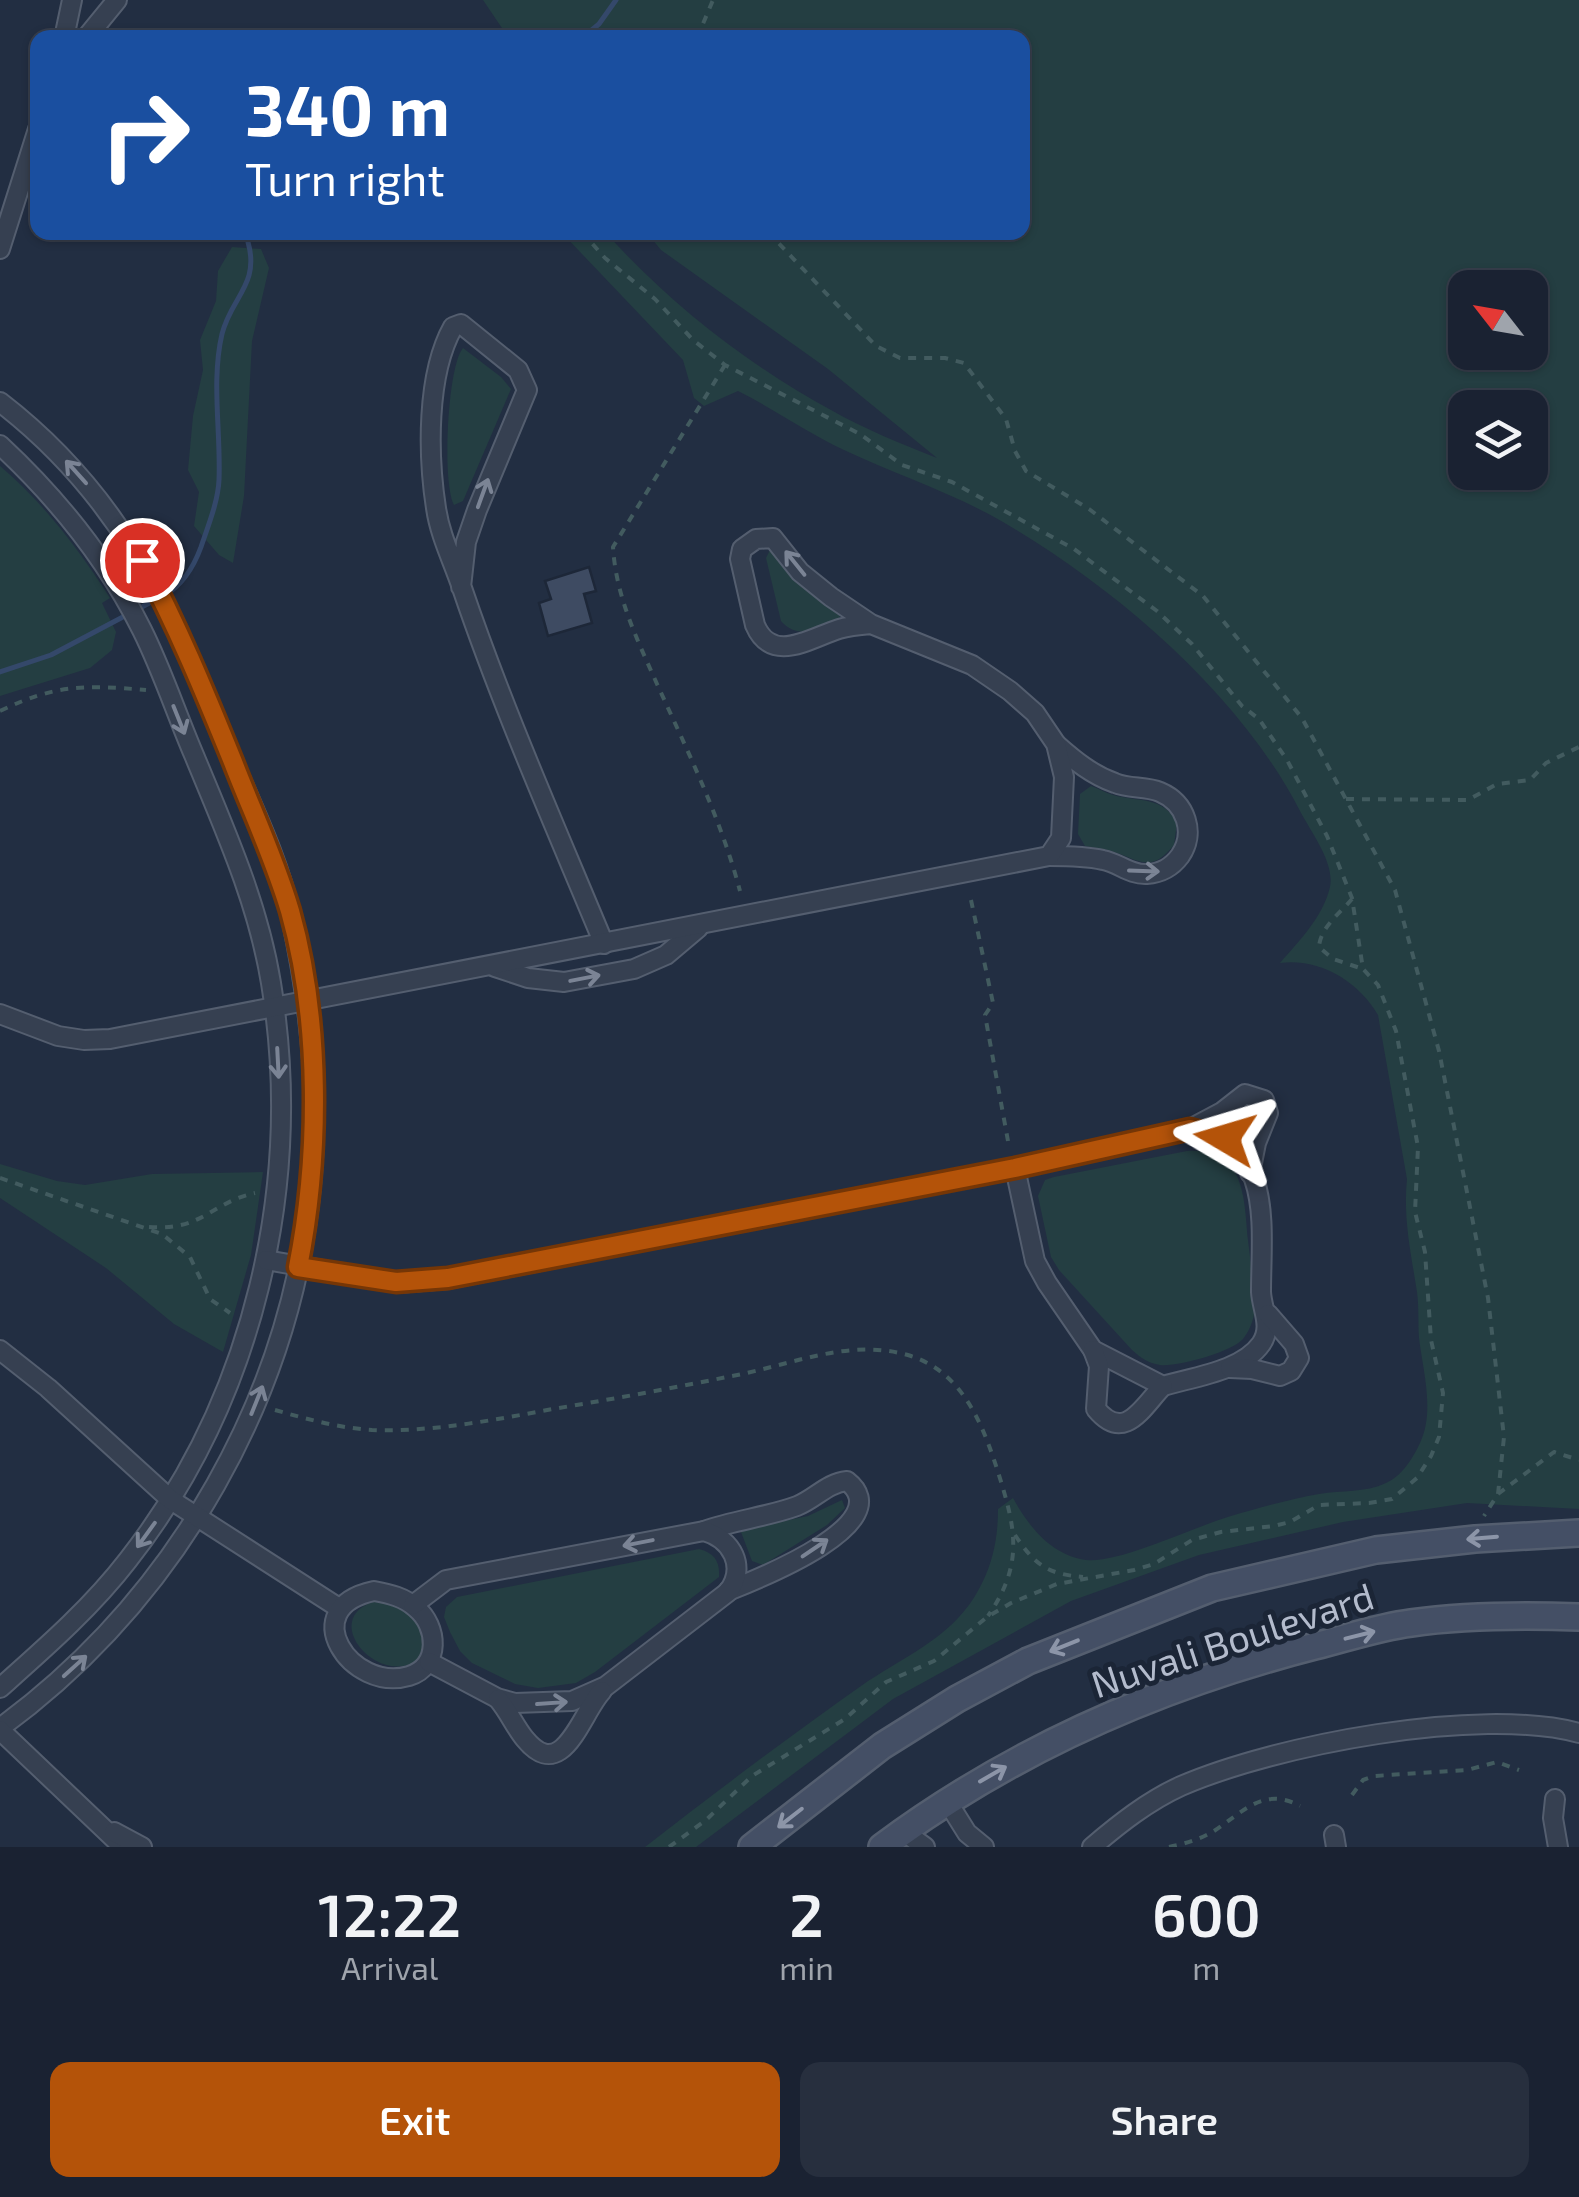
<!DOCTYPE html>
<html lang="en">
<head>
<meta charset="utf-8">
<style>
  body { margin:0; font-family:"Exo 2",sans-serif; background:#272f3e; color:#f1f3f6; height:100vh; display:flex; flex-direction:column; font-size:38px; white-space:nowrap }
  * { box-sizing:border-box; margin:0 }
  p { font-size:32px; color:#9fa4ac }
  .icon { flex:none; width:55px; height:55px; fill:none; stroke:currentColor; stroke-width:2; stroke-linecap:round; stroke-linejoin:round }
  .map { position:relative; height:1847px; overflow:hidden }
  .panel { display:flex; flex-direction:column; background:#1a2232; flex:1 }
  .panel>* { flex:none }
  .hud { position:absolute; left:30px; top:30px; width:1000px; height:210px; border-radius:20px; box-shadow:0 2px 8px #0004,0 0 0 2px #383f4d; background:#1a4fa0; color:#fff; overflow:hidden }
  .needle { width:65px; rotate:301deg }
  .buttons { position:absolute; left:1448px; top:270px; display:grid; gap:20px }
  .buttons a { display:grid; place-items:center; width:100px; height:100px; border-radius:20px; background:#1a2232; box-shadow:0 2px 8px #0004,0 0 0 2px #383f4d; font-size:50px }
  .pin { position:absolute; display:grid; place-items:center; width:85px; height:85px; color:#fff; margin:-42px; border:5px solid #fff; border-radius:50%; box-shadow:0 2px 10px #0007 }
  .me { position:absolute; width:110px; margin:-55px; rotate:277deg; stroke-linejoin:round; filter:drop-shadow(0 0 8px #0008) }
  .turn { display:flex; align-items:center; gap:35px; height:210px; padding:0 50px; font-size:45px }
  .turn .icon { width:130px; height:130px; stroke-width:2.5 }
  .turn b { display:block; font-size:70px; line-height:85px }
  .eta { display:flex; justify-content:space-evenly; align-items:center; height:170px; text-align:center }
  .eta b { font-size:60px; font-weight:600; line-height:70px }
  .button { display:flex; gap:20px; margin-top:auto; padding:20px 50px }
  .button a { flex:1; height:115px; border-radius:20px; background:#b45309; color:#fff; font-size:40px; font-weight:600; line-height:115px; text-align:center }
  .button a+a { background:#272f3e; color:#f1f3f6 }
  .map>svg:first-child { display:block }
  .green { fill:#243e42; fill-rule:evenodd }
  .lines { fill:none; stroke-linecap:round; stroke-linejoin:round }
  .stream { stroke:#34486a; stroke-width:5 }
  .building { fill:#3e4b62; stroke:#1d2738; stroke-width:2.5 }
  .minor-casing { stroke:#545e6f; stroke-width:22 }
  .secondary-casing { stroke:#545e6f; stroke-width:30 }
  .path { stroke:#425b5f; stroke-width:4; stroke-dasharray:8 8; stroke-linecap:butt }
  .minor { stroke:#364051; stroke-width:18 }
  .secondary { stroke:#444f65; stroke-width:25 }
  .oneway { stroke:#7b8495 }
  .oneway2 { stroke:#8c95a8 }
  .route-casing { stroke:#753606; stroke-width:25 }
  .route { stroke:#b45309; stroke-width:18 }
  .labels { text-anchor:middle; dominant-baseline:central; stroke-width:10; stroke-linejoin:round; paint-order:stroke }
  .street-label { font-size:38px; fill:#b3bbcc; stroke:#1b2536 }
</style>
</head>
<body>
<div class="map">
<svg width="1579" height="1847" viewBox="0 0 1579 1847">
  <rect width="100%" height="100%" fill="#222e42"/>
  <g class="green">
    <path d="M483,0H1579V1509L1467,1503L1343,1522L1199,1555L1071,1601L893,1699L696,1847H645C716,1792 787,1738 861,1686C901,1658 948,1640 975,1596C992,1568 998,1541 998,1509L1013,1498C1029,1527 1051,1555 1086,1560C1118,1564 1196,1526 1231,1516C1259,1508 1290,1499 1319,1494C1342,1490 1365,1493 1386,1483C1402,1476 1413,1458 1420,1443C1435,1412 1423,1371 1419,1338C1418,1323 1419,1307 1417,1292C1411,1253 1403,1219 1407,1179L1378,1015C1358,981 1320,958 1280,963C1299,941 1323,917 1330,887C1335,863 1311,832 1300,811C1240,694 1116,588 1003,522C953,493 897,475 844,450C808,433 774,409 738,391L704,406L694,398L683,360L562,233H606C669,303 748,365 831,410C864,429 902,444 937,458L828,369L661,250L647,233L1022,232V38L508,37ZM1465,288H1530V352H1465ZM1465,408H1530V472H1465Z"/>
    <path d="M232,247L261,249L269,268L252,341L244,496L233,563L219,555L194,526L199,492L188,470L193,416L203,370L200,340L216,301L218,271Z"/>
    <path d="M463,348L501,377L511,389L463,501L454,505C442,484 447,367 463,348Z"/>
    <path d="M0,466C43,502 80,551 110,598L102,603L116,632L112,650L90,668L0,696Z"/>
    <path d="M771,548L841,614L838,620C817,628 799,641 781,621L766,558Z"/>
    <path d="M1091,786C1098,788 1105,793 1113,795C1137,802 1164,796 1177,823L1174,845C1152,871 1144,863 1117,853C1107,849 1096,848 1085,846L1078,834L1080,794Z"/>
    <path d="M1187,1151C1245,1148 1244,1196 1248,1240C1251,1263 1253,1287 1255,1310C1253,1321 1250,1330 1243,1339C1231,1352 1178,1367 1160,1365C1148,1363 1141,1358 1132,1350L1059,1270L1051,1257L1038,1196L1045,1180L1054,1177Z"/>
    <path d="M0,1164L57,1181L85,1185L152,1174L263,1172L251,1255L223,1352L174,1324L106,1268L0,1198Z"/>
    <path d="M842,1500L845,1508L827,1525L763,1565L752,1561L741,1532L745,1529L808,1516Z"/>
    <path d="M699,1549C714,1553 720,1561 719,1577L595,1672L576,1683L538,1688L515,1684L472,1663L460,1651L450,1632L444,1617L446,1607L457,1597Z"/>
    <path d="M373,1602C403,1603 414,1615 429,1639L420,1659C379,1689 319,1620 373,1602Z"/>
  </g>
  <g class="lines">
    <g class="stream">
      <path d="M582,38L599,24L616,0"/>
      <path d="M165,595C184,584 194,566 201,547C208,526 218,502 219,480C221,432 211,381 222,334C231,297 260,285 248,242L252,232"/>
      <path d="M0,672L51,655L155,600"/>
    </g>
  </g>
  <path class="building" d="M589,567L596,591L584,594L592,623L548,636L539,603L551,599L545,581Z"/>
  <g class="lines">
    <defs>
      <g id="minor">
        <path d="M64,38L72,0"/>
        <path d="M86,38L117,0"/>
        <path d="M0,249L38,129"/>
        <path d="M0,402C117,492 167,600 221,733C245,792 278,854 291,917C309,1001 319,1090 312,1175C294,1394 177,1598 0,1728"/>
        <path d="M0,445C57,498 107,560 142,630C162,670 176,713 194,755C225,830 258,903 271,983C304,1185 254,1399 128,1560C91,1608 45,1648 0,1688"/>
        <path d="M461,587L466,542L477,510L527,390L518,370L461,324L453,327C426,375 428,456 436,508C440,536 453,561 462,588C503,709 555,826 604,944"/>
        <path d="M1049,856C1067,856 1086,856 1103,860C1119,863 1130,875 1147,874C1161,873 1171,868 1180,856C1196,833 1186,803 1160,792C1146,786 1129,789 1115,783C1092,775 1074,760 1057,745"/>
        <path d="M495,967L528,978L564,982L634,969L666,955L698,928"/>
        <path d="M0,1014L58,1036L84,1040L110,1039L1049,856L1061,838L1064,777L1056,744L1035,713L1010,691L972,665L871,624L831,597L800,572L773,538L756,539L742,549L740,559L755,625C772,665 810,638 839,629C849,626 860,625 871,624"/>
        <path d="M1190,1129L1222,1112L1245,1094L1264,1100L1268,1113L1256,1143L1250,1173"/>
        <path d="M266,1260L397,1283L448,1279L1015,1168L1190,1129C1275,1142 1261,1226 1261,1292C1262,1310 1273,1327 1261,1344C1242,1371 1193,1377 1163,1386L1093,1350L1047,1283L1035,1261L1015,1168"/>
        <path d="M0,1350L48,1388L171,1500L339,1608"/>
        <path d="M1093,1350L1099,1366L1096,1409C1125,1444 1143,1406 1163,1386"/>
        <path d="M1230,1368L1252,1369L1280,1376L1291,1371L1299,1358L1294,1344L1268,1314"/>
        <path d="M704,1531C735,1520 767,1517 797,1506C815,1499 827,1483 847,1481C901,1523 758,1579 728,1591"/>
        <path d="M374,1591C390,1594 404,1597 416,1608C438,1626 441,1666 409,1676C351,1693 294,1608 374,1591Z"/>
        <path d="M413,1605L446,1580L704,1531C732,1539 747,1567 728,1592L606,1686L572,1701L515,1703L497,1698L429,1662"/>
        <path d="M498,1699C509,1712 515,1727 525,1739C563,1785 581,1713 602,1691"/>
        <path d="M0,1730L123,1847"/>
        <path d="M1555,1799L1553,1818L1558,1847"/>
        <path d="M947,1801L967,1833L984,1847"/>
        <path d="M903,1831L925,1847"/>
        <path d="M114,1832L142,1847"/>
        <path d="M1334,1835L1336,1847"/>
        <path d="M1092,1847C1119,1824 1148,1801 1181,1786C1276,1745 1479,1706 1579,1733"/>
      </g>
      <g id="secondary">
        <path d="M752,1847L882,1746L957,1699L1028,1661L1212,1588L1376,1550L1475,1539L1579,1533"/>
        <path d="M882,1847C1011,1751 1159,1686 1315,1646C1347,1638 1379,1627 1411,1623C1467,1615 1523,1615 1579,1617"/>
      </g>
    </defs>
    <use href="#minor" class="minor-casing"/>
    <use href="#secondary" class="secondary-casing"/>
    <g class="path">
      <path d="M697,38L713,0"/>
      <path d="M582,232L605,258L655,299L693,340L725,365L860,434L902,465L952,482L1074,549L1157,611L1192,644L1242,706L1259,719L1287,760L1327,836L1352,898L1363,969L1378,985L1396,1031L1418,1147L1415,1212L1425,1252L1431,1340L1443,1393L1439,1437L1431,1456L1417,1478L1392,1499L1369,1503L1319,1505L1290,1522L1274,1526L1221,1532L1192,1540L1154,1564L1134,1570L1057,1584L1011,1603L987,1617L934,1661L886,1682L845,1719L752,1776L706,1820L669,1847"/>
      <path d="M768,232L876,346L900,358H945L964,363L1006,419L1015,451L1026,471L1089,509L1203,596L1302,718L1395,890L1439,1051L1488,1298L1504,1437L1498,1494L1484,1516"/>
      <path d="M725,365L613,547C616,597 637,639 657,684C688,752 721,819 740,891"/>
      <path d="M0,711C56,684 85,685 146,690"/>
      <path d="M1346,799L1468,800L1497,784L1530,780L1546,763L1579,747"/>
      <path d="M1352,899C1340,913 1320,928 1319,947L1333,959L1363,969"/>
      <path d="M971,900L993,1003L985,1015L1008,1141"/>
      <path d="M0,1178L162,1234L190,1257L210,1299L230,1313"/>
      <path d="M149,1227C203,1231 210,1203 255,1193"/>
      <path d="M275,1410C307,1419 339,1428 372,1430C434,1432 493,1420 553,1409C613,1399 673,1388 732,1376C792,1365 850,1337 911,1356C963,1373 983,1425 998,1472C1016,1529 1024,1564 988,1616"/>
      <path d="M1498,1494L1554,1452L1579,1460"/>
      <path d="M1015,1535C1035,1565 1047,1574 1083,1577"/>
      <path d="M1352,1795L1363,1780L1374,1776L1467,1770L1497,1762L1519,1770"/>
      <path d="M1169,1847C1184,1844 1201,1839 1214,1831C1243,1812 1264,1786 1300,1806"/>
    </g>
    <use href="#minor" class="minor"/>
    <use href="#secondary" class="secondary"/>
  </g>
  <defs><path id="oneway-shaft" d="M-6 0H5M1.5-3L5.5 0L1.5 3" fill="none" stroke-width="1.6" stroke-linecap="round" stroke-linejoin="round" transform="scale(2.5)"/></defs>
  <g class="oneway">
    <use href="#oneway-shaft" transform="translate(76 472) rotate(-132)"/>
    <use href="#oneway-shaft" transform="translate(483 493) rotate(-70)"/>
    <use href="#oneway-shaft" transform="translate(795 563) rotate(-129)"/>
    <use href="#oneway-shaft" transform="translate(179 720) rotate(68)"/>
    <use href="#oneway-shaft" transform="translate(1144 871) rotate(2)"/>
    <use href="#oneway-shaft" transform="translate(585 978) rotate(-11)"/>
    <use href="#oneway-shaft" transform="translate(278 1063) rotate(87)"/>
    <use href="#oneway-shaft" transform="translate(257 1400) rotate(-68)"/>
    <use href="#oneway-shaft" transform="translate(146 1535) rotate(126)"/>
    <use href="#oneway-shaft" transform="translate(638 1543) rotate(169)"/>
    <use href="#oneway-shaft" transform="translate(815 1548) rotate(-34)"/>
    <use href="#oneway-shaft" transform="translate(75 1666) rotate(-42)"/>
    <use href="#oneway-shaft" transform="translate(552 1703) rotate(-4)"/>
  </g>
  <g class="oneway2">
    <use href="#oneway-shaft" transform="translate(1482 1538) rotate(175)"/>
    <use href="#oneway-shaft" transform="translate(1360 1635) rotate(-14)"/>
    <use href="#oneway-shaft" transform="translate(1064 1646) rotate(158)"/>
    <use href="#oneway-shaft" transform="translate(993 1774) rotate(-30)"/>
    <use href="#oneway-shaft" transform="translate(790 1818) rotate(142)"/>
  </g>
  <g class="lines">
    <defs>
      <path id="route" d="M142,560C177,625 205,693 233,762C252,811 275,860 290,911C321,1021 320,1156 298,1267L396,1282L448,1278L1015,1168L1190,1129L1225,1138"/>
    </defs>
    <use href="#route" class="route-casing"/>
    <use href="#route" class="route"/>
  </g>
  <g class="labels">
    <g class="street-label">
      <text transform="translate(1232 1639) rotate(-18)">Nuvali Boulevard</text>
    </g>
  </g>
</svg>
<div class="buttons">
<a><svg class="needle" viewBox="-14 -14 28 28"><path d="M0-13l5 13h-10z" fill="#e53935"/><path d="M0 13l5-13h-10z" fill="#9fa4ac"/></svg></a>
<a><svg class="icon" aria-label="layers" viewBox="0 0 24 24"><path d="M12 4l9 5-9 5-9-5zM3 14l9 5 9-5"/></svg></a>
</div>
<div class="pin" style="left:142px;top:560px;background:#d93025"><svg class="icon" aria-label="arrive" viewBox="0 0 24 24"><path d="M6 21V4h12l-3 4 3 4H6"/></svg></div>
<svg class="me" style="left:1225px;top:1138px" viewBox="-20 -20 40 40"><path d="M0-17L14 15 0 8-14 15z" fill="#b45309" stroke="#fff" stroke-width="4"/></svg>
<div class="hud">
<div class="turn"><svg class="icon" aria-label="right" viewBox="0 0 24 24"><path d="M7 20v-9h11M14 6l5 5-5 5"/></svg><div><b>340 m</b>Turn right</div></div>
</div>
</div>
<section class="panel">
<div class="eta">
<div><b>12:22</b><p>Arrival</p></div>
<div><b>2</b><p>min</p></div>
<div><b>600</b><p>m</p></div>
</div>
<div class="button"><a>Exit</a><a>Share</a></div>
</section>
</body>
</html>
